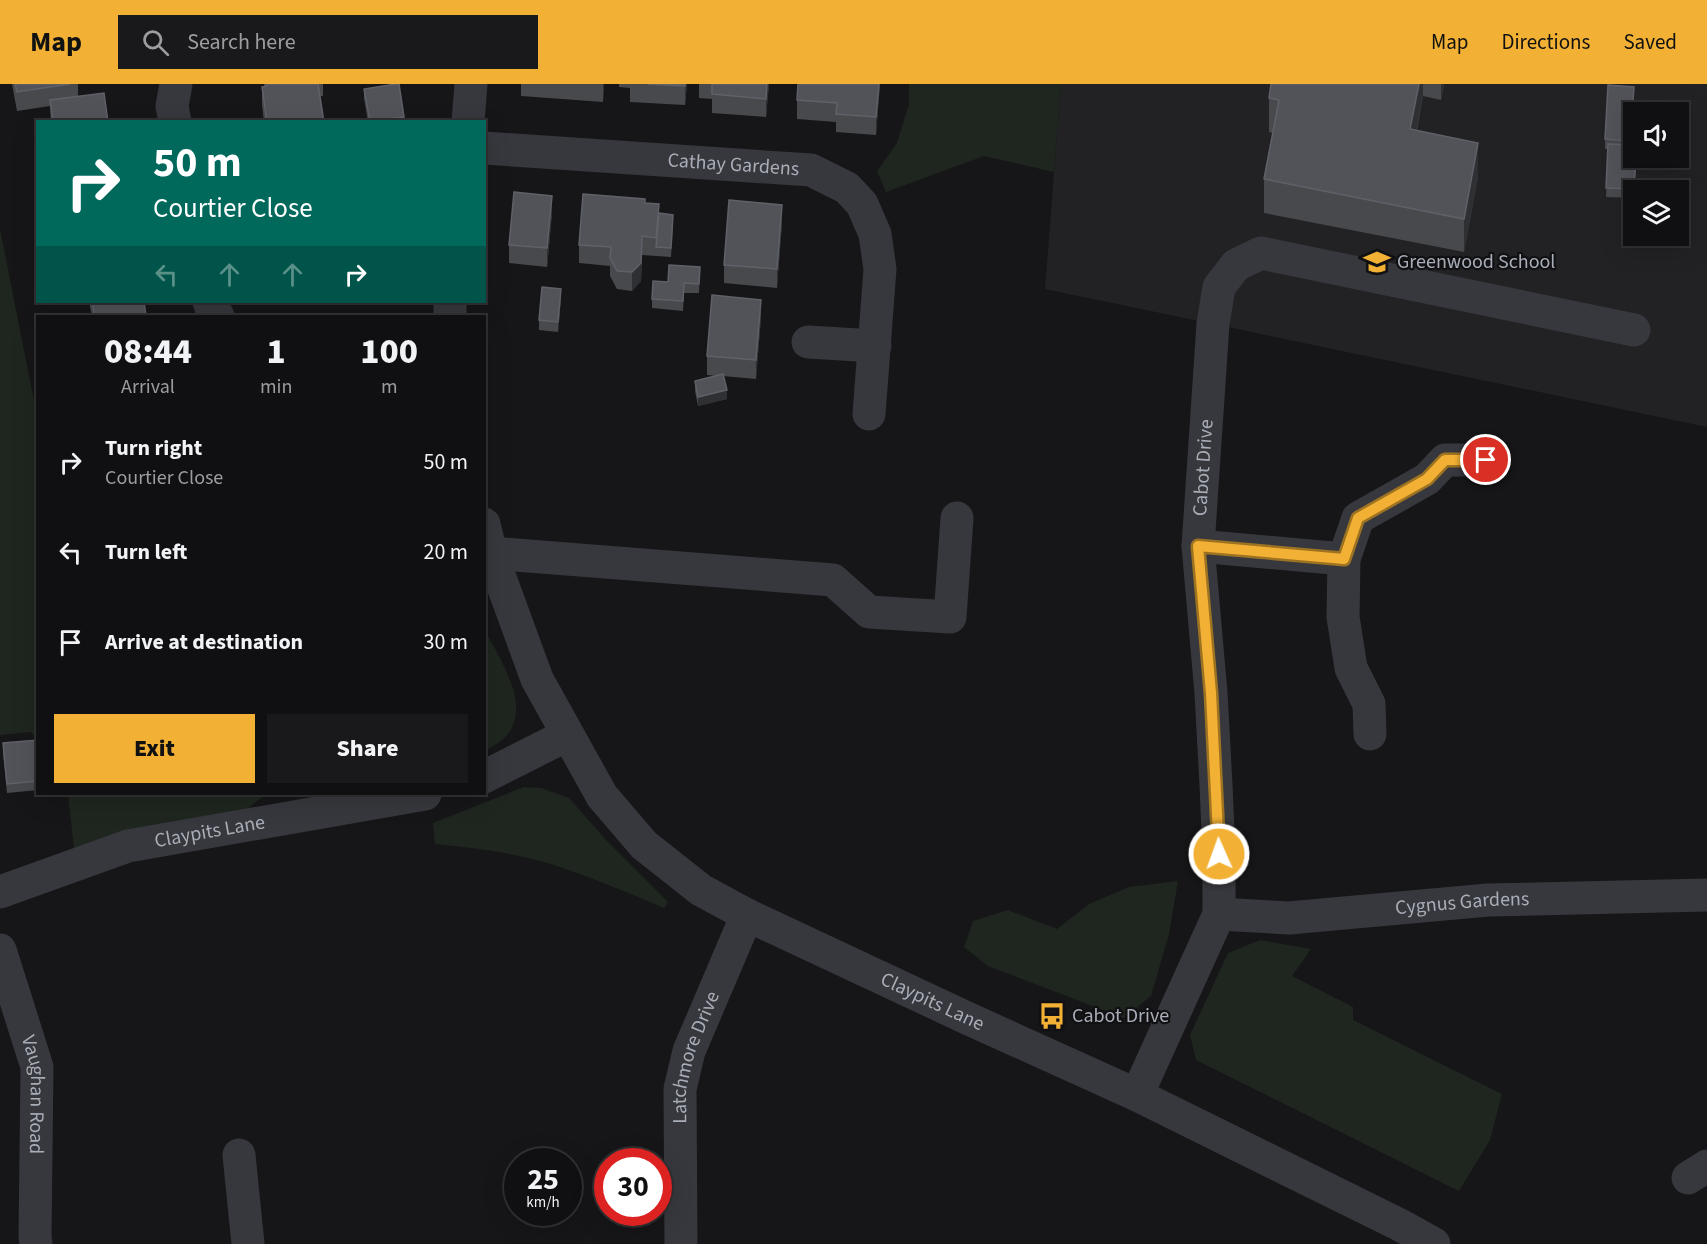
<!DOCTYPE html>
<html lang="en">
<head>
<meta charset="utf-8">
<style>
  body { margin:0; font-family:"Source Sans 3",sans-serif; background:#19191b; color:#f1f3f6; height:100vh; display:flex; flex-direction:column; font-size:22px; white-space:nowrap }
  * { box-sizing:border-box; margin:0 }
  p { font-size:20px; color:#9c9d9f }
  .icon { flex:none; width:33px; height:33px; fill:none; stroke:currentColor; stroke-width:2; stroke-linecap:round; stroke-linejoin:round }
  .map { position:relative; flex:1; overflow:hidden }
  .details { position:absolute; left:36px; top:231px; width:450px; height:480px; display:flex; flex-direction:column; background:#101012; border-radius:0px; box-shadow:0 6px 24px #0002,0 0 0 2px #303032 }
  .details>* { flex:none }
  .top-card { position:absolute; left:36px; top:36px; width:450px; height:183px; border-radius:0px; box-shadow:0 6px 24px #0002,0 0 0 2px #303032; background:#00695c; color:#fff; overflow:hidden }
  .controls { position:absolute; left:1623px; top:18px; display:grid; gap:12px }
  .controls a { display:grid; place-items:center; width:66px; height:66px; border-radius:0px; background:#101012; box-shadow:0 6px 24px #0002,0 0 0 2px #303032; font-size:30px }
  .speed { position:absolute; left:504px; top:1064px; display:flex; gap:12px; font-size:30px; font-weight:700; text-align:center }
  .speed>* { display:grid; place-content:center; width:78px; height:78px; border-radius:50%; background:#101012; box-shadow:0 6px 24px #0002,0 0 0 2px #303032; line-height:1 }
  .speed small { font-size:15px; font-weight:400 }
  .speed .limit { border:9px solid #d22; background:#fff; color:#111 }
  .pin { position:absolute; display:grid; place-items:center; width:51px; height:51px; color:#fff; margin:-26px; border:3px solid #fff; border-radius:50%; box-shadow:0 2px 6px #0007 }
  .me { position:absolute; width:66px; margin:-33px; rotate:358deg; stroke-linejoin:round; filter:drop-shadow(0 0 4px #0008) }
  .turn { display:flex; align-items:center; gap:21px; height:126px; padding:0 18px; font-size:27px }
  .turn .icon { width:78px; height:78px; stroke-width:2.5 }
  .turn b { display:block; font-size:42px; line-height:51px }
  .lanes { display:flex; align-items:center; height:57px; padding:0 18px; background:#0003; justify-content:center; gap:30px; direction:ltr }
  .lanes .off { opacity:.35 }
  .eta { display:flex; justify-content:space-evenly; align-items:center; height:102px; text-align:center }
  .eta b { font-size:36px; font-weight:800; line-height:42px }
  .cta { display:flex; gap:12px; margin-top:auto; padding:12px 18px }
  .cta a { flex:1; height:69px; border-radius:0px; background:#f2b134; color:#111; font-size:24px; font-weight:800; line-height:69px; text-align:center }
  .cta a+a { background:#19191b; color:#f1f3f6 }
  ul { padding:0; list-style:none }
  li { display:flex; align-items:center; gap:18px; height:90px; padding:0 18px }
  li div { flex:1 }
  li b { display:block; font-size:22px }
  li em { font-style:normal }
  header { display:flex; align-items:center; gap:36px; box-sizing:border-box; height:84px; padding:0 30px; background:#f2b134; color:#111 }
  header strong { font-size:28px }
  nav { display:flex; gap:33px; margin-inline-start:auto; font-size:21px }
  .search { width:420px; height:54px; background:#19191b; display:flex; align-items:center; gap:15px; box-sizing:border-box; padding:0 21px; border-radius:0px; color:#9c9d9f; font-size:22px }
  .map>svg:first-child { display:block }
  .built { fill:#222225; fill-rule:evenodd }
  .green { fill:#1e261f }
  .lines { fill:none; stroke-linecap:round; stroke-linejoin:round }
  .minor { stroke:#37383d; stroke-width:33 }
  .wall { fill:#47494d }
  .shaded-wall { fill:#2f3033 }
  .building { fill:#525359; stroke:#5f6168; stroke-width:1.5 }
  .route-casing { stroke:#9d7322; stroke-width:15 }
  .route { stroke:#f2b134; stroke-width:10 }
  .labels { text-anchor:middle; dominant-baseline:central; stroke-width:4.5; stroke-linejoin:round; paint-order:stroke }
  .street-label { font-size:20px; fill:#a8adb8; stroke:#111113 }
  .poi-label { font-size:20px; fill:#a8adb8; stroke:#111113; text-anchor:start }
</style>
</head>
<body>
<header>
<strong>Map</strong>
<div class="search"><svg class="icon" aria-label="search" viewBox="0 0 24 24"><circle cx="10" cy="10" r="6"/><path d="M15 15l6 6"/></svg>Search here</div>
<nav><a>Map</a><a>Directions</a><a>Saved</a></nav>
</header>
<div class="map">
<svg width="1707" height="1160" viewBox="0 0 1707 1160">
  <rect width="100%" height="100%" fill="#161618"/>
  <path class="built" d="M1061,0H1707V343L1045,205ZM1634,28H1678V74H1634ZM1634,106H1678V152H1634Z"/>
  <g class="green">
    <path d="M909,0H1061L1054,88L984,72L886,108L877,87L897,59L909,20Z"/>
    <path d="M0,145L37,332V656L31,648L0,651Z"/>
    <path d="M485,546C499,574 529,617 510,647C506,655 492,663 485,667Z"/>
    <path d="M524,703L541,704L569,714L607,757L668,818L664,824C629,809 593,794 557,782C517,769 476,764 435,760L433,739Z"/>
    <path d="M68,710H266L237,733L74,764Z"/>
    <path d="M1178,797L1169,850L1151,912L1124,934L988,882L964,863L973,837L1008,826L1057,845L1089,820L1129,803Z"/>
    <path d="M1260,856L1311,865L1292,892L1353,923V936L1502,1010L1490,1056L1459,1107L1196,976L1190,951L1228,869Z"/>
  </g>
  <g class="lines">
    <g class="minor">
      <path d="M175,38L172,22L176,0"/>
      <path d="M468,38L471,0"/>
      <path id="s1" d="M484,64L811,86L847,104L862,120L875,150L880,185L869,330"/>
      <path d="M209,218L212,226L218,232"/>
      <path d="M450,218V232"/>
      <path d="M808,258L875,262"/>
      <path id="s2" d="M484,440L491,469L537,595L602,712L644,761L701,806L747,831L969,935L1137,1011L1400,1141L1434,1160"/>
      <path d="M1198,462L1344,475"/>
      <path d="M491,469L833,496L869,528L950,533L957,434"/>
      <path d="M1370,650L1369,620L1351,584L1343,533L1344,475L1358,434L1427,395L1445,376H1486"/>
      <path d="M484,693L567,651"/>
      <path id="s3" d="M0,808L128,762L425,710"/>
      <path id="s4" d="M1219,830L1289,834L1488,816L1707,811"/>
      <path id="s5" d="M0,866L37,983L35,1152L36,1160"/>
      <path id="s6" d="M1137,1011L1219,830V770L1216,701L1211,609L1198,462L1213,240L1219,203L1236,181L1261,169L1634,246"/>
      <path d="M239,1071L248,1160"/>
      <path d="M1688,1094L1707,1082"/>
      <path id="s7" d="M681,1160L680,1005L689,967L747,831"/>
    </g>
  </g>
  <g class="wall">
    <path d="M12,0H78V12L108,38H51L50,22L17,27Z"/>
    <path d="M264,0H323V12H320L324,38H264L262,21V3L264,2Z"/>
    <path d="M521,0H604L603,18L521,12Z"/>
    <path d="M619,0H687L685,21L630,18V4L619,3Z"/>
    <path d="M699,0H769L766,33L712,29V15L699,14Z"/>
    <path d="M880,0L876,51L836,48V38L797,35V16Z"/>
    <path d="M1271,0H1444L1441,16L1423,12L1417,46L1478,93L1464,168L1264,129V95L1273,49L1269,48V14Z"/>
    <path d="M364,5L404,33V38H368L364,14Z"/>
    <path d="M1634,12L1631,61L1636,74L1634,114L1606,113L1608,65H1605V55Z"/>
    <path d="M645,119L673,140L671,173L642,171L641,197L632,207L617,205L610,192V182L579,179V161Z"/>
    <path d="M552,130L547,183L509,179V161Z"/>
    <path d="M782,139L777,204L724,199V181Z"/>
    <path d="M700,183L699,209H684L683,227L652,224V215L668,198Z"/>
    <path d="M561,214L558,248L539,246V236Z"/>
    <path d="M89,218H144L146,232H92Z"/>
    <path d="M761,234L756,295L723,292L727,315L698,322L695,307V297L717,292L707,291V272Z"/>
    <path d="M38,656V706L7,709L3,669V659Z"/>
  </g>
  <g class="shaded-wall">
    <path d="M603,0H604L603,18Z"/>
    <path d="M685,0H687L685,21Z"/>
    <path d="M767,0H769L766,33V15Z"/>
    <path d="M879,0H880L876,51V33Z"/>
    <path d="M1419,0H1423V12L1410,79V45Z"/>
    <path d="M1441,0H1444L1441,16Z"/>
    <path d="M1634,3V12L1630,66V57Z"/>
    <path d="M1478,59V93L1464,168V135Z"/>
    <path d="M552,112V130L547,183V164Z"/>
    <path d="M782,121V139L777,204V185Z"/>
    <path d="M642,152V171L641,197L632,207V188Z"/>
    <path d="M561,205V214L558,248V238Z"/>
    <path d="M761,216V234L756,295V276Z"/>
    <path d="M727,306V315L698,322V313Z"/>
  </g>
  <g class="building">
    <path d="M15,0H70L17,8Z"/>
    <path d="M267,0H318L324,38H267L262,3L267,2Z"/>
    <path d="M396,0H399L404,33L370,37L364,5Z"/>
    <path d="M648,0H685V2Z"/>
    <path d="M712,0H767L766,15L712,10Z"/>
    <path d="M798,0H879L876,33L836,30L837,19L797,16Z"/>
    <path d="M1271,0H1419L1410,45L1478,59L1464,135L1264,95L1279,16L1269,14Z"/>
    <path d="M1608,1L1634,3L1630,57L1605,55Z"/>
    <path d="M104,9L108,38H53L50,16Z"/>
    <path d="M1608,60L1634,61V74H1636L1634,105L1606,104Z"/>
    <path d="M514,108L552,112L547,164L509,161Z"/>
    <path d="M583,110L645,115V119L659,120L656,154L642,152L641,179L632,188L617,187L610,174L611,163L579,161Z"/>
    <path d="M729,116L782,121L777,185L724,181Z"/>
    <path d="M659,129L673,131L671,164L656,163Z"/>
    <path d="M669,181L700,183L699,200L684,199L683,217L652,215L653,197L668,198Z"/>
    <path d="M542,203L561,205L558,238L539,236Z"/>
    <path d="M712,211L761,216L756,276L707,272Z"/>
    <path d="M92,218H144L146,232H95Z"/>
    <path d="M723,290L727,306L698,313L695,297Z"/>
    <path d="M38,656V697L7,700L3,659Z"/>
  </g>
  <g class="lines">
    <defs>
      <path id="route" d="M1219,770L1211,609L1198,462L1344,475L1358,434L1427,395L1445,376H1486"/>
    </defs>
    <use href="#route" class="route-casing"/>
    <use href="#route" class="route"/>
  </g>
  <defs>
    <symbol id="school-bare" viewBox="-9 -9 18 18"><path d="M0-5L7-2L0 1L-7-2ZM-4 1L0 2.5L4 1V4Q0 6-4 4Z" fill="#f2b134" stroke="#111113" stroke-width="2.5" paint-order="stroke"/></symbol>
    <symbol id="bus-bare" viewBox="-9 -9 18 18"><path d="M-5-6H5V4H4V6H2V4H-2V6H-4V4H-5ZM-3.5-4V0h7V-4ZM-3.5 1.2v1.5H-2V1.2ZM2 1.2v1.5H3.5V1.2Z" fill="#f2b134" stroke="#111113" stroke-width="2.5" paint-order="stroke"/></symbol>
  </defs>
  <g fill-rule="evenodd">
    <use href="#school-bare" x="1358" y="159" width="38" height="38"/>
    <use href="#bus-bare" x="1033" y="913" width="38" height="38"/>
  </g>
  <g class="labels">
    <g class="street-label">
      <text stroke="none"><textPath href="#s1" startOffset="250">Cathay Gardens</textPath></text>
      <text stroke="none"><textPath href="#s6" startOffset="646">Cabot Drive</textPath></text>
      <text stroke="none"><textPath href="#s3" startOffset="219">Claypits Lane</textPath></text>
      <text stroke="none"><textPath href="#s4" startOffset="244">Cygnus Gardens</textPath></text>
      <text stroke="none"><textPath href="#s2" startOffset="692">Claypits Lane</textPath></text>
      <text stroke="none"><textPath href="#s7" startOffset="189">Latchmore Drive</textPath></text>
      <text stroke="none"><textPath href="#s5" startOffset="150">Vaughan Road</textPath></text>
    </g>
    <g class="poi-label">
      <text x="1397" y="178">Greenwood School</text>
      <text x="1072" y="932">Cabot Drive</text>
    </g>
  </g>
</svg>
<div class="controls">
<a><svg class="icon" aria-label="sound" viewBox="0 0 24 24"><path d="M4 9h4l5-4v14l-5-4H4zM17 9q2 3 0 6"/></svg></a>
<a><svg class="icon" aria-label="layers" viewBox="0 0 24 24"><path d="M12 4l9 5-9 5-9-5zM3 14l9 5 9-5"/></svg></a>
</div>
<div class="speed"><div>25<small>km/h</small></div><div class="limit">30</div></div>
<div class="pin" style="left:1486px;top:376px;background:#d93025"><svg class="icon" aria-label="arrive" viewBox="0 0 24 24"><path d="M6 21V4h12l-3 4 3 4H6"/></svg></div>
<svg class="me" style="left:1219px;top:770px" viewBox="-20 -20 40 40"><circle r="17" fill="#f2b134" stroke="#fff" stroke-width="3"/><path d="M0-11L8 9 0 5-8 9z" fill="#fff"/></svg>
<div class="top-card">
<div class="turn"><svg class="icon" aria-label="right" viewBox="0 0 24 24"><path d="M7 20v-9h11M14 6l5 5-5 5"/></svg><div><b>50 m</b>Courtier Close</div></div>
<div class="lanes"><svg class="icon off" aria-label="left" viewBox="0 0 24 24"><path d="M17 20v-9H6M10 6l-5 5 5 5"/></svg><svg class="icon off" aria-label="ahead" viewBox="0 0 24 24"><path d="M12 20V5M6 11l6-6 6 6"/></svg><svg class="icon off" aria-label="ahead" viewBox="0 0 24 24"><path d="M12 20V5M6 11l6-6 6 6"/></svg><svg class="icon" aria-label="right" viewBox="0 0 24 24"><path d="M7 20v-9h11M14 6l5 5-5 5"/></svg></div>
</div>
<section class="details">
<div class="eta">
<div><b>08:44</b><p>Arrival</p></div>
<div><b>1</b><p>min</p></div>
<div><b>100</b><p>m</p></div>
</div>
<ul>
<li><svg class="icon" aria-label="right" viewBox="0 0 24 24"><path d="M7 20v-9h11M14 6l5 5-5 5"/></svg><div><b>Turn right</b><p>Courtier Close</p></div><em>50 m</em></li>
<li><svg class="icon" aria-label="left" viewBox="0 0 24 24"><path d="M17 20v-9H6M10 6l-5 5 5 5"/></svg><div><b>Turn left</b></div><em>20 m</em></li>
<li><svg class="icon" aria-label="arrive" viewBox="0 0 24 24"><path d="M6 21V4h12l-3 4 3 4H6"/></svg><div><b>Arrive at destination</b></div><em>30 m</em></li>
</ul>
<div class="cta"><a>Exit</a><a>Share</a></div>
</section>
</div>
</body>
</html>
